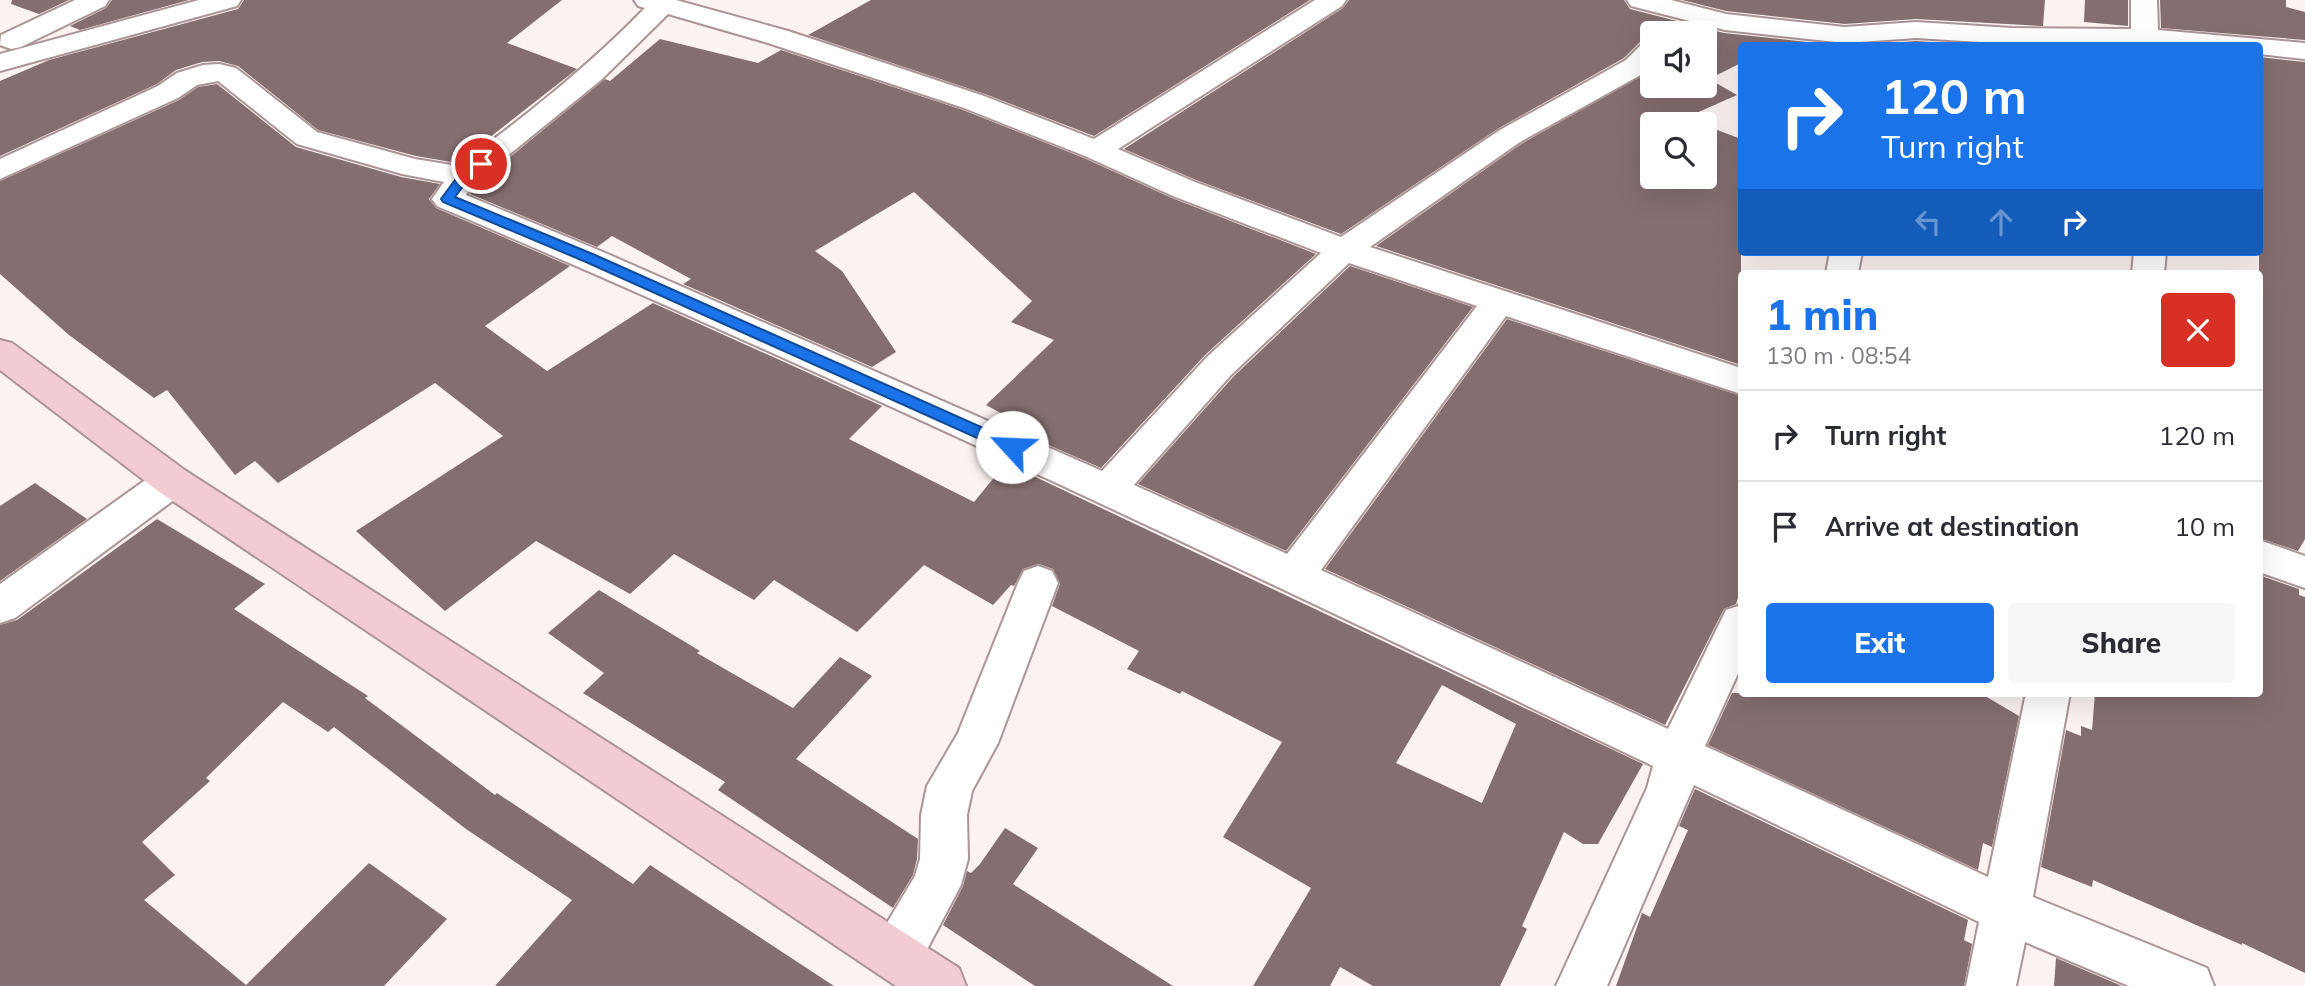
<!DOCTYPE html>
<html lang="en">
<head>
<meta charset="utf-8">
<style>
  body { margin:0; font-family:Mulish,sans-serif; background:#f7f7f7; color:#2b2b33; height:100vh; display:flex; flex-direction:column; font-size:26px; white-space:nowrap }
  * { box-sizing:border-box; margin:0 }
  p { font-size:23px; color:#7c7c81 }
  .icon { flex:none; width:38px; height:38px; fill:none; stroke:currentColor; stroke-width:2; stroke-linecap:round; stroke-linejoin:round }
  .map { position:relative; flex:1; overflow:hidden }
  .details { position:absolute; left:1738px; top:270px; width:525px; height:427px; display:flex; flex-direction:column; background:#fff; border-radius:7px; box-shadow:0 7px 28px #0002 }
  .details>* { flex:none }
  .banner { position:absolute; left:1738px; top:42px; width:525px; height:214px; border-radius:7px; box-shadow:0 7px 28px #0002; background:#1a73e8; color:#fff; overflow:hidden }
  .buttons { position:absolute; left:1640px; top:21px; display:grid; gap:14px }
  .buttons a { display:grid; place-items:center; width:77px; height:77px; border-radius:7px; background:#fff; box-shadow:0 7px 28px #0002; font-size:35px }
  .pin { position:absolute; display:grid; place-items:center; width:60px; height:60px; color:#fff; margin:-30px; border:4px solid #fff; border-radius:50%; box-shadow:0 2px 7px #0007 }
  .me { position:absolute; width:77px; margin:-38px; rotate:295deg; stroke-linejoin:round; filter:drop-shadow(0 0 5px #0008) }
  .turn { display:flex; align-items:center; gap:24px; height:147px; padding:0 28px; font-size:32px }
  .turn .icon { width:91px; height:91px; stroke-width:2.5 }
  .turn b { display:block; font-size:49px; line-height:60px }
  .lanes { display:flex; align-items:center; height:66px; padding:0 28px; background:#0003; justify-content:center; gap:35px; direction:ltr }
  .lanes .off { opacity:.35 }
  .round { display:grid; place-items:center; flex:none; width:74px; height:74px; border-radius:7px; background:#f7f7f7 }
  .head { display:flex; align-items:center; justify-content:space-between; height:119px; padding:0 28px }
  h1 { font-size:42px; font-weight:800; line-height:52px; color:#1a73e8 }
  .primary-button { display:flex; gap:14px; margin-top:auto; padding:14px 28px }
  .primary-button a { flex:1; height:80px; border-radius:7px; background:#1a73e8; color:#fff; font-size:28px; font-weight:800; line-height:80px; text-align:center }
  .primary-button a+a { background:#f7f7f7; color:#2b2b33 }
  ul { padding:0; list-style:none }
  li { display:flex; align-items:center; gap:21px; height:91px; padding:0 28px; border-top:2px solid #e1e1e2 }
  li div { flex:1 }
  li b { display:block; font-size:26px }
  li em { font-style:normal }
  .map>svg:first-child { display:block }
  .building { fill:#846e70; fill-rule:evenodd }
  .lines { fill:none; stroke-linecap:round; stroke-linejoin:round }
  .street-casing { stroke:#ab9496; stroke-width:4 }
  .secondary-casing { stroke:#ab9496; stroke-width:4 }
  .street { fill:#fff; fill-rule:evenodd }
  .secondary { fill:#f3cbd2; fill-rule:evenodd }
  .route { fill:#1a73e8; stroke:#114b97; stroke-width:2 }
</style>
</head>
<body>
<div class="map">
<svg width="2305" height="986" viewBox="0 0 2305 986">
  <rect width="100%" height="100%" fill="#fcf2f2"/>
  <g class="building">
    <path d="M12,0H69L39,14L11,4Z"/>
    <path d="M112,0H189L80,30L70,26L106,8Z"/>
    <path d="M244,0H562L507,43L577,69L457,163L416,156L318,130L238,66L219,61L202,62L176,70L157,84L0,156V81L49,60L238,9Z"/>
    <path d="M871,0H1310L1094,136L985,94L808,35Z"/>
    <path d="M1349,0H1624L1630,9L1724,33L1844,46H1741V63L1709,79L1737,95L1685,118L1702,124H1652V177H1704V125L1741,139V365L1376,246L1521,144L1652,70V86H1704V33H1652V40L1640,42L1624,58L1499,128L1341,234L1196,180L1124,149L1343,8Z"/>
    <path d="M1682,0H2045L2043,26L1916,19L1845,24L1726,11Z"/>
    <path d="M2085,0H2128V26L2084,22Z"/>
    <path d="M2160,0H2286V7L2305,12V40L2161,28Z"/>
    <path d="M660,39L758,63L781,50L963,110L1084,158L1172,198L1316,254L1205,355L1101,468L1028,436L1033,431L986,405L1054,340L1011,322L1032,301L914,192L815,251L842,271L896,352L872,367L683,284L691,279L612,236L597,247L470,194L475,186L605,79L610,81Z"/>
    <path d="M1916,41L1994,46H1847Z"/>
    <path d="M2259,57L2305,62V539L2298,551L2259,538Z"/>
    <path d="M217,84L296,147L401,177L440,184L429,199L436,208L570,266L485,326L547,371L653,303L882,406L849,439L974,502L1006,463L1643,764L1598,844H1583L1564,832L1522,926L1527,929L1500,986H1373L1340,967L1330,986H1253L1311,888L1223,837L1282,742L1182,691L1180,694L1127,669L1139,651L1052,606L1060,584L1053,569L1039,564L1023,569L1014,586L1011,585L993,605L924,565L857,632L774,580L754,600L674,554L630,594L536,541L445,611L356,531L503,436L435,383L278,483L255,461L235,475L167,390L154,398L69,335L0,274V181L179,100L198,87ZM1442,685L1516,724L1482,803L1396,763Z"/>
    <path d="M1350,266L1473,307L1286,551L1138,484L1233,377Z"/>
    <path d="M1507,319L1741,396V588L1736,604L1724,609L1665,725L1325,569Z"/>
    <path d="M35,483L87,519L0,581V506Z"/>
    <path d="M157,519L265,584L234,609L368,696L365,698L495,795L497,793L633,884L650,865L834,986H495L572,900L466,829L334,727L328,732L283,702L206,778L210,781L142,842L175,875L144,900L246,985L369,863L447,919L384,986H0V625L17,620Z"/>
    <path d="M2259,575L2299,589V595L2305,597V973L2242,943V945L2093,880L2092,887L2041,867L2066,730L2081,736V726L2092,730L2095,693H2259Z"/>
    <path d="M599,590L700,651L697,653L793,708L840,657L872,676L796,759L918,839L917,859L913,875L893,908L718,790L725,782L583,693L604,673L548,633Z"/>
    <path d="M1732,693H1980L2019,716L1992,847L1983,843L1978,870L1708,745Z"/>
    <path d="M1695,789L1968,920L1964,940L1972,944L1964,986H1616L1642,913L1650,917L1688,830L1679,826Z"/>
    <path d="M1005,828L1038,848L1013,884L1173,986H1035L943,925L963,886L967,871L971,873L980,864Z"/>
    <path d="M2056,958L2122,986H2054Z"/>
  </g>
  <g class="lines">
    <defs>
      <g id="street">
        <path d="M75,0H109L105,6L21,47L11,49L0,45L1,35Z"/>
        <path d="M199,0H241L237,6L0,71V54Z"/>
        <path d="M634,0H676L788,31L984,96L1094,139L1315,0H1346L1342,6L1118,149L1195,182L1341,237L1500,130L1626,60L1642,44L1652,42V66L1646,72L1520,142L1370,247L1741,368V394L1506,316L1321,570L1668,729L1726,610L1741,605V667L1705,746L1988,877L2026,693H2070L2033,897L2207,968L2214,986H2129L2025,942L2016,986H1966L1979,922L1694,785L1607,986H1556L1647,788L1653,766C1251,573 848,381 437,206L432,199L444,182L402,174L297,144L218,81L197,85L178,98L0,179V159L158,86L177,73L203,65L219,64L236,68L317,132L415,159L458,166C524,117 588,67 645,8L638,6ZM668,14L768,43L964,108L1085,156L1173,196L1321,253L1207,357L1102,471L603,252L466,195L473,184L601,80ZM1349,263L1477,306L1287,554L1134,485L1231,375Z"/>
        <path d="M1627,0H1671L1726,14L1845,27L1916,22L2012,28L2131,29V0H2157L2158,30L2305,43V59L2259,54V46L2012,44L1916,38L1845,43L1725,30L1631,6Z"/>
        <path d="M1830,252H1862L1858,273H1826Z"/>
        <path d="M2134,252H2166L2164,273H2132Z"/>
        <path d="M172,466L186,471L191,481L186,491L15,618L0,623V584L158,471Z"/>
        <path d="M2259,540L2305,556V588L2259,572Z"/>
        <path d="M1038,566L1052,571L1058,583L998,743L972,791L967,815L968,859L961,885L914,974L896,981L878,974L871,956L878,938L915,876L920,859L921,815L927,786L958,733L1018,583L1024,571Z"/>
      </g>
      <path id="secondary" d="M0,340L12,343L186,471L959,968L966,986H896L158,491L0,370Z"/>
    </defs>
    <use href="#street" class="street-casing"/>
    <use href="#secondary" class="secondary-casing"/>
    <use href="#street" class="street"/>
    <use href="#secondary" class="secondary"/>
  </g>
  <path class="route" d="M481,160L487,164L467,181L455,197L595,255L1017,443L1019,447L1012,452L1006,451L586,262L443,202L441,199L458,176Z"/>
</svg>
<div class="buttons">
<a><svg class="icon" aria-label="sound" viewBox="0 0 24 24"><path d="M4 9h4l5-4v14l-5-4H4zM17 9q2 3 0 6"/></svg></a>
<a><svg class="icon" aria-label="search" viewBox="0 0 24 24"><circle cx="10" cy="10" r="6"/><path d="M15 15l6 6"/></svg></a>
</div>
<div class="pin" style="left:481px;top:164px;background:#d93025"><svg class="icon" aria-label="arrive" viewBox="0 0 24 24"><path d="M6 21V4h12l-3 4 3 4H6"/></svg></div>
<svg class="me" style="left:1012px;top:447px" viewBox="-20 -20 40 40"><circle r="19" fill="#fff"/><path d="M0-13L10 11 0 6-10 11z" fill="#1a73e8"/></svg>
<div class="banner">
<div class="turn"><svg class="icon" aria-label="right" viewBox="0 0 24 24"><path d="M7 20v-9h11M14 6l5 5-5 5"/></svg><div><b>120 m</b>Turn right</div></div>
<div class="lanes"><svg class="icon off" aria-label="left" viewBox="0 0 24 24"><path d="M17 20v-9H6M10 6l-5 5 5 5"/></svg><svg class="icon off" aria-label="ahead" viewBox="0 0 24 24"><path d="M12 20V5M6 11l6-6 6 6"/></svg><svg class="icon" aria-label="right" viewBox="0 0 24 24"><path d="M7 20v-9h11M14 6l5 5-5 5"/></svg></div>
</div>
<section class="details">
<div class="head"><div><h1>1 min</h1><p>130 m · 08:54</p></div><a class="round" style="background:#d93025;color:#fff"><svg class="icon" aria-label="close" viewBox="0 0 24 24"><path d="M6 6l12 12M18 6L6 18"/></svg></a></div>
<ul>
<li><svg class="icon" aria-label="right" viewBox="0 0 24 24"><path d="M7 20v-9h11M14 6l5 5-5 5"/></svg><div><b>Turn right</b></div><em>120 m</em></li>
<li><svg class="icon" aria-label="arrive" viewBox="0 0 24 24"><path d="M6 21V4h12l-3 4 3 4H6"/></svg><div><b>Arrive at destination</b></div><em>10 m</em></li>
</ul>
<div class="primary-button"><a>Exit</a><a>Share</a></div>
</section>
</div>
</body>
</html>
